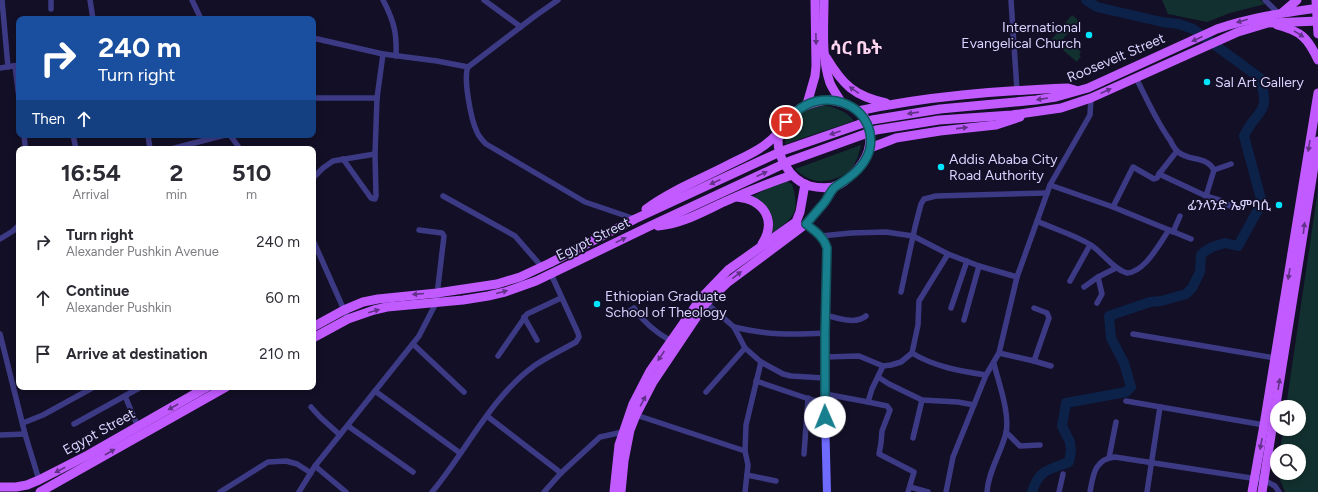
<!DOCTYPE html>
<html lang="en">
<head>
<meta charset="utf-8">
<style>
  body { margin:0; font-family:Figtree,"Noto Sans Ethiopic",sans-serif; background:#f7f7f7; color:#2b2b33; height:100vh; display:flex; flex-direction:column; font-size:15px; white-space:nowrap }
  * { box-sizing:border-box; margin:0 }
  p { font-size:13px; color:#7c7c81 }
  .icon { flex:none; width:22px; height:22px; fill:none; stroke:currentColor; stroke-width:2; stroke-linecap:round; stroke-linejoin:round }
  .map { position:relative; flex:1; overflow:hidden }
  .side { position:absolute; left:16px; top:146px; width:300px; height:244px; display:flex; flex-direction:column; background:#fff; border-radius:8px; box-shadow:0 2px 6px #0003 }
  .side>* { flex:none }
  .hud { position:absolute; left:16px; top:16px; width:300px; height:122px; border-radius:8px; box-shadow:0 2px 6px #0003; background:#1a4fa0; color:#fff; overflow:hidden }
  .controls { position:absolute; left:1270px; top:400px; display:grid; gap:8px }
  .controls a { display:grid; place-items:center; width:36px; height:36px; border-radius:50%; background:#fff; box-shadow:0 2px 6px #0003; font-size:20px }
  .pin { position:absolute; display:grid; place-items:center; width:34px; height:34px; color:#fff; margin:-17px; border:2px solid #fff; border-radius:50%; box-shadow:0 1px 4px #0007 }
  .me { position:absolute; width:44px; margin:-22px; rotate:359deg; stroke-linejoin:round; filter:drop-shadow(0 0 3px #0008) }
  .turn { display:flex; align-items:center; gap:14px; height:84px; padding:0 16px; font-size:18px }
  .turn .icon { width:52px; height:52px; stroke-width:2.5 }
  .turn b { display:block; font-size:28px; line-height:34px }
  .then { display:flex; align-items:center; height:38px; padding:0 16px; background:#0003; gap:8px; font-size:15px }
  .eta { display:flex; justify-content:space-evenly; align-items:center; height:68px; text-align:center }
  .eta b { font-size:24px; font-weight:700; line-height:28px }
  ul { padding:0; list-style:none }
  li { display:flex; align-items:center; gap:12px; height:56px; padding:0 16px }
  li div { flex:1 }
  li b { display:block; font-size:15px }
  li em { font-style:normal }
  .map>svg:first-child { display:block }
  .green { fill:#12302f }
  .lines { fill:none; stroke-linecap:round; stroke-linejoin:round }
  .river { stroke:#0c2248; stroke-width:10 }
  .street { stroke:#3d3a85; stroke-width:5.5 }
  .secondary { stroke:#6f6bff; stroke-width:8 }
  .primary { stroke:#c25bff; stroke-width:9 }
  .oneway { fill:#623188 }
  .route-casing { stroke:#10535d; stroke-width:10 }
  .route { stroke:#187f8f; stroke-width:7 }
  .poi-dot { fill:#00e5ff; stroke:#130f26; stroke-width:1.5 }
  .labels { text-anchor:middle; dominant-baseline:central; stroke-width:3.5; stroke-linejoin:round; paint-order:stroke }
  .poi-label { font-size:14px; fill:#d9d4ff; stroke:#130f26; text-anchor:start }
  .street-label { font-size:14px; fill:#d9d4ff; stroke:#130f26 }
  .district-label { font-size:18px; font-weight:bold; fill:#ffd6f0; stroke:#130f26 }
</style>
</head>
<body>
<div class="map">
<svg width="1318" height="492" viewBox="0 0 1318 492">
  <rect width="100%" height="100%" fill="#130f26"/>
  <g class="green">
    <path d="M1162,0H1260L1265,4L1230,13L1207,22L1168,14Z"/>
    <path d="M1072,15L1078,20L1077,22L1079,25L1072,34L1069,32L1062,40L1069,46L1073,44L1081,52L1079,55L1081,56L1077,62L1051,40Z"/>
    <path d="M822,105C835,107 846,111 854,121L785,144C787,120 799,110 822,105Z"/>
    <path d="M861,145C859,153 857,163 850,170C846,174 840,177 834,179C818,184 807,180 795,169Z"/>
    <path d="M786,181L792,184C801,214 793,218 770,235L772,227L750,198L776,184Z"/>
    <path d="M1318,189V492H1285L1277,473H1299V451H1280L1283,429H1299V407H1286Z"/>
  </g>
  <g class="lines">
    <path class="river" d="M1032,492C1039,469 1049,470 1069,462L1071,451L1070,442L1062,426L1066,403L1126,392L1131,387L1124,363L1111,338L1109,316L1150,302L1161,301L1186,294L1192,288L1200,272L1201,255L1204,252L1212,247L1225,243L1238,246L1259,208L1261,199L1244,136C1249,124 1256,119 1262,109C1267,101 1262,86 1260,78L1193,29L1179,24L1162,22L1097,7L1086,0"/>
    <g class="street">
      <path d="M2,0L8,67"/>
      <path d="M51,0V9"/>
      <path d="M90,0L93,19"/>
      <path d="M192,0L201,19"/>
      <path d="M383,0C394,21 397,33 396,56"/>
      <path d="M484,0L521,27"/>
      <path d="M558,0L535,16L468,67C463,78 471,120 477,132C479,137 482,140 486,144L585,202L635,219"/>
      <path d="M1011,0L1017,90"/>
      <path d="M1265,0L1278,13"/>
      <path d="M313,38L383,54L437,61L468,67"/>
      <path d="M15,66L19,98"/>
      <path d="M0,68L19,65"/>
      <path d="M1136,78C1147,99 1156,121 1170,140C1172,144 1174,148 1177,151C1188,162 1206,155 1214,170L1231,164"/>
      <path d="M316,98H377"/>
      <path d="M24,135L25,145"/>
      <path d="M73,135L76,149"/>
      <path d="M148,135L150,149"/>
      <path d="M230,135L240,149"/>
      <path d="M171,149L225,135"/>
      <path d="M343,159L371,198L375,199L376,196L375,154L377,98L383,54"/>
      <path d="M1159,174L1177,151"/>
      <path d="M313,178L323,168L333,161L375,154"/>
      <path d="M1050,185L1113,207L1191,239"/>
      <path d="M443,196L515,236L542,267"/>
      <path d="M1206,196L1214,170"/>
      <path d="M1113,207L1133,167L1154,179L1157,178L1159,174L1206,196L1219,200L1232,207"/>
      <path d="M1037,221C1054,229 1075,235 1091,245C1103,253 1113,269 1127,273C1145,272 1159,244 1169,230"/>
      <path d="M1173,232L1180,216"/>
      <path d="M821,236L851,233L886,232L913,236L948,254L979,266L1017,277"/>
      <path d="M0,239L13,231L19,225"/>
      <path d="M313,240L348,319"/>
      <path d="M1070,281L1090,245"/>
      <path d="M1084,287L1098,277"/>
      <path d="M901,292L915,227L921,204L924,199L936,196L1047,193"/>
      <path d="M704,301L734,327L745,348L761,362L783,374L791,376L824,378"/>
      <path d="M1097,303L1102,294L1098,277L1116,268"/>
      <path d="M951,308L967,261"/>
      <path d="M623,315L634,308C644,323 655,332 671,341"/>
      <path d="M825,315C838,318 855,325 866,316"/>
      <path d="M524,317L537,340"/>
      <path d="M964,320L979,266"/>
      <path d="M734,327C766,335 792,335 825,333"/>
      <path d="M0,334L25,434L39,480"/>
      <path d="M1133,334L1275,358"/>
      <path d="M413,344L464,392"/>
      <path d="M912,353C935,367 960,371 986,375"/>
      <path d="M999,353L1034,361L1049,318L1047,313L1034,308"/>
      <path d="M498,356L527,314L561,298"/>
      <path d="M825,357L859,356L883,366L891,365L901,362L912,353L918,325L919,301L948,254"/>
      <path d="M1034,361L1051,366"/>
      <path d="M878,377L889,384L922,400L958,402L974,405"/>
      <path d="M756,381L809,399L825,403"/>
      <path d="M375,391L460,453"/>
      <path d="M706,392L745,348"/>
      <path d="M825,394L868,402L872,389L883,366"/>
      <path d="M125,396L138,427"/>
      <path d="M1126,401L1264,425"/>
      <path d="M868,402L887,406L890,410L882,431L881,443L879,454L914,472L908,492"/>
      <path d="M311,407L320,417L340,435"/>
      <path d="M636,415L745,451"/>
      <path d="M487,416L561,473"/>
      <path d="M23,423L43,415L94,387"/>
      <path d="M74,424L141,387"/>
      <path d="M348,426L413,472"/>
      <path d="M1006,432L1020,446L1040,445"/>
      <path d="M0,435L25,434"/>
      <path d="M913,438L922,400"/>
      <path d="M804,454L808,398"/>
      <path d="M1109,458L1116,422"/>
      <path d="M315,466L346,492"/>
      <path d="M747,475L776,481"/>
      <path d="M910,487L928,492"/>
      <path d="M220,492L268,462L286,461L297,464L311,473"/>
      <path d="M299,492L315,466L419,336L436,303L444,236L442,233L419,230"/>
      <path d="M432,492C465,453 491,397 534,366C547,357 562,350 576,342L579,337L578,333L551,274"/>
      <path d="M544,492L561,473L600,437L623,432"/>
      <path d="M745,492L748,465L745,451L746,425L761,362"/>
      <path d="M946,492L953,457L986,375L999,353L1017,277L1050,185L1090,115L1091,98"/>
      <path d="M987,492C988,472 1001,453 1006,433C1010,413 999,384 994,364"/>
      <path d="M1059,492L1063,474"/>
      <path d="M1090,492C1093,476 1094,459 1115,457L1264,480L1275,486L1279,492"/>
      <path d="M1147,492L1160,407"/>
    </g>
    <path class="secondary" d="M806,224C815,231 825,237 827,249L824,378L827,492"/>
    <g class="primary">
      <path d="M824,0C824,27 821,57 830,83C833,90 838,96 841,102"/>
      <path d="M1316,0L1318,34"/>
      <path d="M1282,13L1297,0"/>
      <path d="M1277,25C1301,31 1308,38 1318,60"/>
      <path d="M826,57C843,85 854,96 886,103"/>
      <path d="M830,100C842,102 854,106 863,115C867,120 868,126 869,132C873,152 862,167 847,179C844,182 839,185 834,187C826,188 818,188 810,186C799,183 791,175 785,165C764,129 795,102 830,100Z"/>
      <path d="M807,104L815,76L816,66L815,0"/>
      <path d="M858,111C927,96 997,91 1068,88L1075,90"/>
      <path d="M870,148L896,138L940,131L996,125L1020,117"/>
      <path d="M737,197C764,200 777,220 762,244"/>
      <path d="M646,209C670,191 701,179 728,165C748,155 764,149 779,132"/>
      <path d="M658,226C682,224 702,212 724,202C746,192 769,183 792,175"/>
      <path d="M313,327L344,310L363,302L378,299L437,293L497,284L520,277L550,263L635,219L782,151L872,120L940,109L1036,100L1056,97L1088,88L1217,29C1252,17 1282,13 1318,8"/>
      <path d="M313,338L348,319L374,310L387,307L463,300L488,296L505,292L536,281L650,226L790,161L876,130L939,120L1012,115L1061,108L1091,98L1238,32L1268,23L1318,21"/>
      <path d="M0,487H16L27,485L39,480L88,455L207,387"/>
      <path d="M40,492L226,387"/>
      <path d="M614,492L619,445L633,404L650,371L701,298L728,270L796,222L800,212L805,184"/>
      <path d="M621,492L624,461L630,430L636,415L653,382L706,303L727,283L806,224L824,203L835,186"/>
      <path d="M1252,492L1264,425L1318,93"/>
      <path d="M1262,492L1318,141"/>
    </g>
  </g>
  <defs><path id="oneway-solid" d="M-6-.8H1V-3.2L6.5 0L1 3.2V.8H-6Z"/></defs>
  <g class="oneway">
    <use href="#oneway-solid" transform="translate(1242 21) rotate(164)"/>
    <use href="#oneway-solid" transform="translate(1299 34) rotate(32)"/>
    <use href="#oneway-solid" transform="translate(816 39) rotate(89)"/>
    <use href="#oneway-solid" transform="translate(1197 39) rotate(156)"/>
    <use href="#oneway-solid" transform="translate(854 90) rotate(-145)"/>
    <use href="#oneway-solid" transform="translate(1106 91) rotate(-24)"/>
    <use href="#oneway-solid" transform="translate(1042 99) rotate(171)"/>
    <use href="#oneway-solid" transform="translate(913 113) rotate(172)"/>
    <use href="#oneway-solid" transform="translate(962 128) rotate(-6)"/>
    <use href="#oneway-solid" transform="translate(835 133) rotate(161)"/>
    <use href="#oneway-solid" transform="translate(1309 146) rotate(99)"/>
    <use href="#oneway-solid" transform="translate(762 174) rotate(-25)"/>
    <use href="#oneway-solid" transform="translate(715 182) rotate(155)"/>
    <use href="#oneway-solid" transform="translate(1304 228) rotate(-83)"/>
    <use href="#oneway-solid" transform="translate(621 240) rotate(-26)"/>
    <use href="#oneway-solid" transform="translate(1289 274) rotate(99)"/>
    <use href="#oneway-solid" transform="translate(737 275) rotate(-38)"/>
    <use href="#oneway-solid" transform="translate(502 292) rotate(-15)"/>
    <use href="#oneway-solid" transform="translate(418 294) rotate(175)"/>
    <use href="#oneway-solid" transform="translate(374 311) rotate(-16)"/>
    <use href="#oneway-solid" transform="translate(661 356) rotate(124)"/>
    <use href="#oneway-solid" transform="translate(1279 384) rotate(-81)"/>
    <use href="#oneway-solid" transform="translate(643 401) rotate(-62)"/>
    <use href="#oneway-solid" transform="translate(173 407) rotate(150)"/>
    <use href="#oneway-solid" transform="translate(1261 444) rotate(101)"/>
    <use href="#oneway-solid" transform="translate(110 452) rotate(-30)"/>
    <use href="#oneway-solid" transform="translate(60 470) rotate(153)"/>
  </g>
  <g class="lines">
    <defs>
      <path id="route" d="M786,122C792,115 798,109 806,105C837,90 876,111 870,148C867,162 856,173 844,181C841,183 837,185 834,188C830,192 828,198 824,203C818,210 812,217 806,224C815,231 824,237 827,248L825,334V417"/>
    </defs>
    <use href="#route" class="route-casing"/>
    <use href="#route" class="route"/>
  </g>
  <g class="poi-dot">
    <circle cx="1089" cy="35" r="4"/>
    <circle cx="1207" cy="82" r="4"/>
    <circle cx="941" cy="167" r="4"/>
    <circle cx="1279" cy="205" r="4"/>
    <circle cx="597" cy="304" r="4"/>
  </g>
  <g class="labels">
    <g class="poi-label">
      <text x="1081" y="27" text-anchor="end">International<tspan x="1081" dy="16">Evangelical Church</tspan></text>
      <text x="1215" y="82">Sal Art Gallery</text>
      <text x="949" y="159">Addis Ababa City<tspan x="949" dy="16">Road Authority</tspan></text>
      <text x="1271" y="205" text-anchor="end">ፊንላንድ ኤምባሲ</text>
      <text x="605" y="296">Ethiopian Graduate<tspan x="605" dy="16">School of Theology</tspan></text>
    </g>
    <g class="street-label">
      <text transform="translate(1116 58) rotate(-23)">Roosevelt Street</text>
      <text transform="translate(593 239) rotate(-26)">Egypt Street</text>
      <text transform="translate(99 432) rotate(-29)">Egypt Street</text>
    </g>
    <g class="district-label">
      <text x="856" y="48">ሳር ቤት</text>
    </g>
  </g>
</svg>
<div class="controls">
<a><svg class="icon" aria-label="sound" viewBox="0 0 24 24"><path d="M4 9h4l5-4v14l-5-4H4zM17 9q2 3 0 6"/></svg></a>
<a><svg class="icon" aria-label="search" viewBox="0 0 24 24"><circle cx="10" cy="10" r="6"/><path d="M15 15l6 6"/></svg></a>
</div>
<div class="pin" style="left:786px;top:122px;background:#d93025"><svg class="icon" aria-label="arrive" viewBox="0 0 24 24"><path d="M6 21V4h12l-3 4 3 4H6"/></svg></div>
<svg class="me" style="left:825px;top:417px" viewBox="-20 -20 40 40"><circle r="19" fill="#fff"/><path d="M0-13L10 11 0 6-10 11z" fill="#187f8f"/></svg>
<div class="hud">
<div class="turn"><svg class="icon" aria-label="right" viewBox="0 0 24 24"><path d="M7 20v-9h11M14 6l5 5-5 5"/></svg><div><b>240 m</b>Turn right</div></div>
<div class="then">Then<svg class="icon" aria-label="ahead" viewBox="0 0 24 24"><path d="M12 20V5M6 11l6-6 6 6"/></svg></div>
</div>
<section class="side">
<div class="eta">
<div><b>16:54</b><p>Arrival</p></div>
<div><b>2</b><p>min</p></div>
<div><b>510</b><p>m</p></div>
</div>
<ul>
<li><svg class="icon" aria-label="right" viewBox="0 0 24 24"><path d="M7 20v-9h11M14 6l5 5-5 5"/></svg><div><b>Turn right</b><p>Alexander Pushkin Avenue</p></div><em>240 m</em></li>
<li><svg class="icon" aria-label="ahead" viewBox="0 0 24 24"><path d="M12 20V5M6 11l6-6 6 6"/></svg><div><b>Continue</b><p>Alexander Pushkin</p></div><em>60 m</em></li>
<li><svg class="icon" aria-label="arrive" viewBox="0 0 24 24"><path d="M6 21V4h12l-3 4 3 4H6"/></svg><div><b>Arrive at destination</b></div><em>210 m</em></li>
</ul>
</section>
</div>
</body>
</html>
